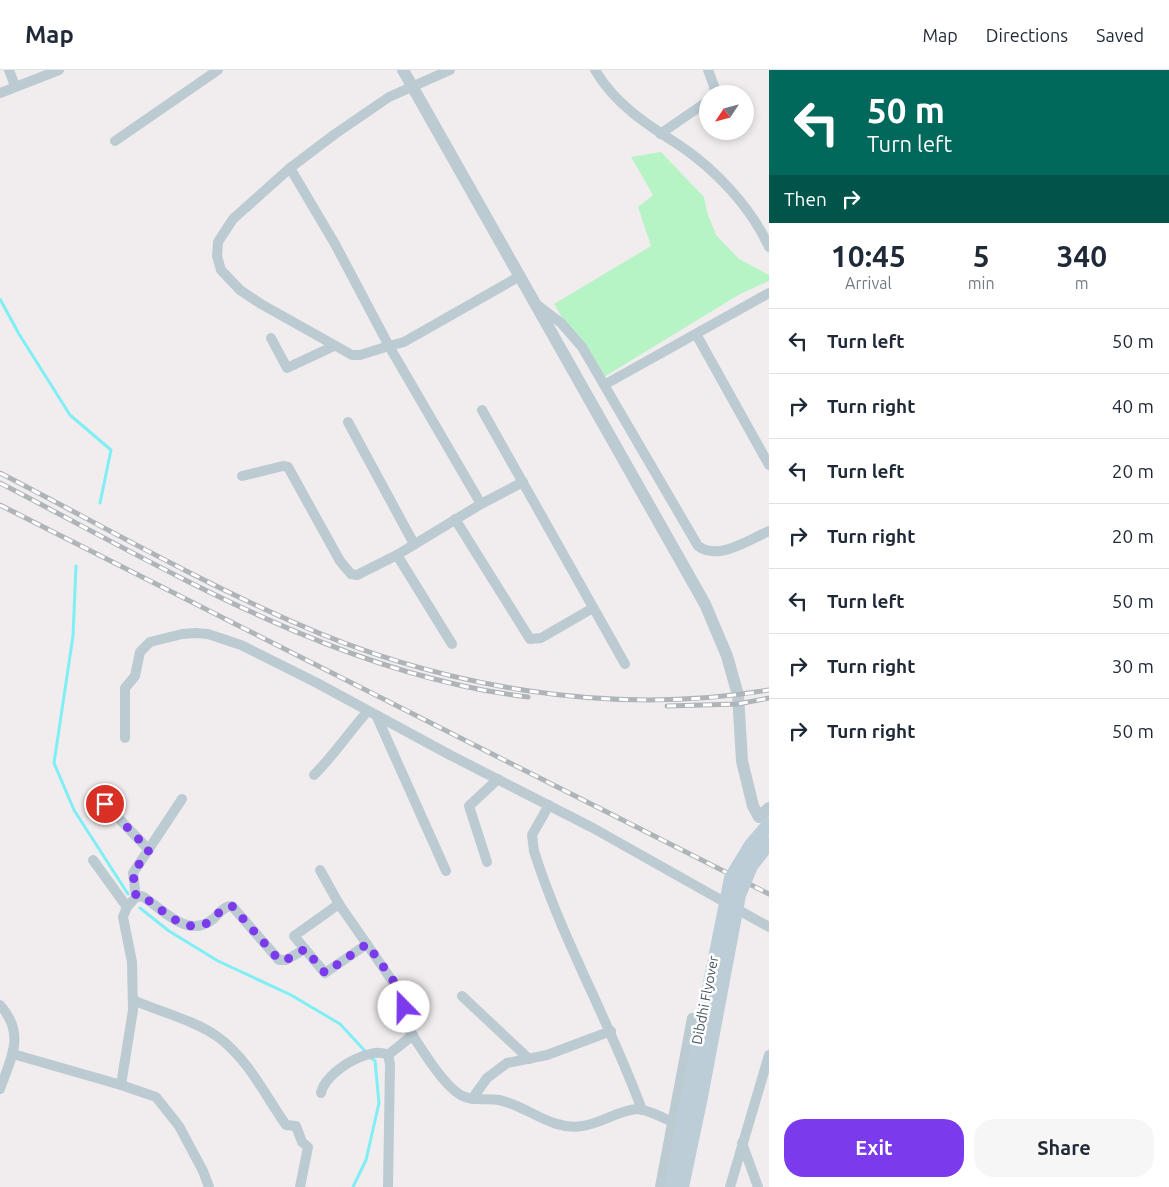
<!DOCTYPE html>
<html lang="en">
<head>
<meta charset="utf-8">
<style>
  body { margin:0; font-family:Ubuntu,sans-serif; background:#f6f6f7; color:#1f2937; height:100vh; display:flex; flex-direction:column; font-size:19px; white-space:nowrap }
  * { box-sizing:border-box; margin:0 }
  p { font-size:16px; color:#747a83 }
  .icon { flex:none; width:28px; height:28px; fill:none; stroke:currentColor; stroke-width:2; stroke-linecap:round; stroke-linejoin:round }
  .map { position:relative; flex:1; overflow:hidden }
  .panel { display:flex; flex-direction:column; background:#fff; width:400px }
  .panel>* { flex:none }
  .top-card { background:#00695c; color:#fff; overflow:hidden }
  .needle { width:32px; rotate:234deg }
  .tools { position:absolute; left:699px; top:15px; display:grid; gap:10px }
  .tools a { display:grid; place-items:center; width:55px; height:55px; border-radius:50%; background:#fff; box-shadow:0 2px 8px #0003; font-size:25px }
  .pin { position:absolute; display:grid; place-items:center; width:42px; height:42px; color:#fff; margin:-21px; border:2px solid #fff; border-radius:50%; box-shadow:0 1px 5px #0007 }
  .me { position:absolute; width:55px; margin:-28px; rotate:338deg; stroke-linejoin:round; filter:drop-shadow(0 0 4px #0008) }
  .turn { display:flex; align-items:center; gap:18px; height:105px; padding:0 15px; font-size:22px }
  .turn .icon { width:65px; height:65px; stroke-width:2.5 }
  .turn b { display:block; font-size:35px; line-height:42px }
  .then { display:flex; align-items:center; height:48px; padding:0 15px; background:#0003; gap:10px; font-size:19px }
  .eta { display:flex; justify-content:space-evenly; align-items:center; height:85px; text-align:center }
  .eta b { font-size:30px; font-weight:700; line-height:35px }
  .primary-button { display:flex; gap:10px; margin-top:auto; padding:10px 15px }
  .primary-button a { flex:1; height:58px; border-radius:20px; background:#7c3aed; color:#fff; font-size:20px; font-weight:700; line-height:58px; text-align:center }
  .primary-button a+a { background:#f6f6f7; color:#1f2937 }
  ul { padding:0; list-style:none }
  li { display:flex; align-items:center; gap:15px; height:65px; padding:0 15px; border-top:1px solid #e0e1e3 }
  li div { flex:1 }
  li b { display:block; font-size:19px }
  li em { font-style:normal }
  header { display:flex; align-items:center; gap:30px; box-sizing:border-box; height:70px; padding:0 25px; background:#fff; border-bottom:1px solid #e0e1e3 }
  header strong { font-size:24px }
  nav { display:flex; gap:28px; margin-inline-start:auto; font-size:18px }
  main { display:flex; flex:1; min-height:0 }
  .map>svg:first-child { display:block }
  .green { fill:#b6f4c5 }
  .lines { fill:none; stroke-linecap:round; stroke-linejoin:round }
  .stream { stroke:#7feef5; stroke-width:3 }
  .minor { stroke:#bccbd2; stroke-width:10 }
  .tertiary { stroke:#bccbd2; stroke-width:12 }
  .secondary { stroke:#bccdd7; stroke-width:14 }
  .rail-casing { stroke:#afb4b9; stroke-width:5 }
  .rail { stroke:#fff; stroke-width:3; stroke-dasharray:9; stroke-linecap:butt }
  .secondary-bridge { stroke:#bccdd7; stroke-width:14 }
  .route { stroke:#7c3aed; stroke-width:9; stroke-dasharray:0 16.2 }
  .labels { text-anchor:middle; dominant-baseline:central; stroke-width:5; stroke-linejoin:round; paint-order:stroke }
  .street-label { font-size:14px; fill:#44555d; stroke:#fff }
</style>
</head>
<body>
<header>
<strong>Map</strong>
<nav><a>Map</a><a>Directions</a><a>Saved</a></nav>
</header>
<main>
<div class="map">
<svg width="769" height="1117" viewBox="0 0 769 1117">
  <rect width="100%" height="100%" fill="#f1edee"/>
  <path class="green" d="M661,82L704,127L707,142L716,165L739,189L769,205V211L740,224L599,310L554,234L651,176L638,137L653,125L631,87Z"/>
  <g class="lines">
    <g class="stream">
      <path d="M0,229L19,264L70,345L111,380L100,433"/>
      <path d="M76,496L73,566L54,693L74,740L128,824"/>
      <path d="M140,838L169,861L218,891L291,925L340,954L366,982"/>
      <path d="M353,1117L366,1090L379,1033L375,991L370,987"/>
    </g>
    <g class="minor">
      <path d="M9,0L15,16"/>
      <path d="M450,0L389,27L335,64L290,98L233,149L218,172L217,186L221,200L240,220L261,234L352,285H360L389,276L481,434"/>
      <path d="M595,0C615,34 646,54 679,75C715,99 751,137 769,177"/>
      <path d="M708,0L714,16L715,24"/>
      <path d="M0,23L59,0"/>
      <path d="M660,64L708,31"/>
      <path d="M115,71L218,0"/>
      <path d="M290,98L335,174L389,276L404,272L520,206"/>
      <path d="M536,234L561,253L582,277L698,476C718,491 749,470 769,461"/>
      <path d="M696,264L769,395"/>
      <path d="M271,268L287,298L334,276"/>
      <path d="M604,315L769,223"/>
      <path d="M482,340L625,594"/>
      <path d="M348,352L414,474"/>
      <path d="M242,406L283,396L288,397L340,491L351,504L357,505L397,485L481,434L523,412"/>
      <path d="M455,449L530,569L541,568L593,538"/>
      <path d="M397,485L452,574"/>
      <path d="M377,647L446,801"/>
      <path d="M125,668V618L135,606L140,582L150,572L182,564L196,563L208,564L241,575L317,613L450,685L593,758L769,857"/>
      <path d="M314,705C334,685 349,662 368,641"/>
      <path d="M105,734L149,780"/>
      <path d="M549,735L532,765L534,781C562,870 610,952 642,1040"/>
      <path d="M93,790L127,837"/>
      <path d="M487,792L469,736L498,709"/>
      <path d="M320,800L339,834L402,925C406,935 400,945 405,954C419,974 439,1010 459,1024C470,1032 486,1028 499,1030C528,1036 551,1061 582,1056C600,1054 619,1040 637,1039C648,1039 662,1048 673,1052"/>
      <path d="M136,827L133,803L182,729"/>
      <path d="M339,834L294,866L325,903L367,874"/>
      <path d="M462,926L529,989"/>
      <path d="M133,930C160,942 194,950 218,967C248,989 265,1025 286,1055L296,1056L302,1072L308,1077L300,1117"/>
      <path d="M0,935C26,964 11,988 0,1019"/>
      <path d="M13,984L121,1015L156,1027L179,1056L203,1101L209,1117"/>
      <path d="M388,985L413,965"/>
      <path d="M121,1015L133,940L132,892L123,847L127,837L136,827L142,826C163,839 187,870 213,849C219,844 223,836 232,836L279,890H286L305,879"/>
      <path d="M321,1023C325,1002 370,975 388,985L390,994L388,1117"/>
      <path d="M472,1029L487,1008L507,993L547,985L611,961"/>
      <path d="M742,1073L758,1117"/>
      <path d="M660,1117L692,948"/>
      <path d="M730,1117L769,985"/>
    </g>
    <path class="tertiary" d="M403,0L705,534L727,586L738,625L742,691L753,736L759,747L769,738"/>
    <g class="secondary">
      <path d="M671,1117L688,1024"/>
      <path d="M682,1117L701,1027"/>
    </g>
    <defs>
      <g id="rail">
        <path d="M0,403C97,453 193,508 293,552C439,617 610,647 769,620"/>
        <path d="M0,413C167,499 337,604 528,627"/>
        <path d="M0,435L769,824"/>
        <path d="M667,636L738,634L769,628"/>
      </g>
    </defs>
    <use href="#rail" class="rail-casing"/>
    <use href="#rail" class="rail"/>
    <g class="secondary-bridge">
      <path d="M688,1024L731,808L751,775L769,754"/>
      <path d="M701,1027L739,825L751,796L769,773"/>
    </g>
  </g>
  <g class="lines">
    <path class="route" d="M105,734L149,780L133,803L136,826H142C163,839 188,870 213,849C219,843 223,836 232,836L279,890H286L305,879L325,903L367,874L400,920L404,937"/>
  </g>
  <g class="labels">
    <g class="street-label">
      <text transform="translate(705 930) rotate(-79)">Dibdhi Flyover</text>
    </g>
  </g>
</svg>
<div class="tools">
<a><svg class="needle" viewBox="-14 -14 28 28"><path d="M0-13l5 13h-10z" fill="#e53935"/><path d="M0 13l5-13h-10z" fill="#747a83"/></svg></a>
</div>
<div class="pin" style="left:105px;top:734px;background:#d93025"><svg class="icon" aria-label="arrive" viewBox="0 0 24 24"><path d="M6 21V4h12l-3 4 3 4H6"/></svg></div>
<svg class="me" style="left:404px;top:937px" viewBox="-20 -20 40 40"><circle r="19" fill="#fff"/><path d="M0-13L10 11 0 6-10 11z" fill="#7c3aed"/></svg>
</div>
<section class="panel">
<div class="top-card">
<div class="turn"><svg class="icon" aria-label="left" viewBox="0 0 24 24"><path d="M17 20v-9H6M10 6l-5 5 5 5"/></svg><div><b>50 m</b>Turn left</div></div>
<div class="then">Then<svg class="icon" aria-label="right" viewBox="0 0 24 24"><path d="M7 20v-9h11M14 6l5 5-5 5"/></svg></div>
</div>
<div class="eta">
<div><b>10:45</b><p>Arrival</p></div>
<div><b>5</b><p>min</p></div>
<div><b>340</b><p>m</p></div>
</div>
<ul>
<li><svg class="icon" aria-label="left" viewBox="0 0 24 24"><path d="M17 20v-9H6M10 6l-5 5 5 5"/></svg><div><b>Turn left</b></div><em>50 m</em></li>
<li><svg class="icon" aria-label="right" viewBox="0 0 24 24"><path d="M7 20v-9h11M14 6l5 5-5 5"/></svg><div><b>Turn right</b></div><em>40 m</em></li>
<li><svg class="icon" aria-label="left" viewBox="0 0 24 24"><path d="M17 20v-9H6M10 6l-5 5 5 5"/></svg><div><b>Turn left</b></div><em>20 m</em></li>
<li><svg class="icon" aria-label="right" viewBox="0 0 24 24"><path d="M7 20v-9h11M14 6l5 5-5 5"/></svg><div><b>Turn right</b></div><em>20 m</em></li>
<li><svg class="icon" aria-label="left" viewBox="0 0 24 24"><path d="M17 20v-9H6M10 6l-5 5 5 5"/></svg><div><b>Turn left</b></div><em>50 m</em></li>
<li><svg class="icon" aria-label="right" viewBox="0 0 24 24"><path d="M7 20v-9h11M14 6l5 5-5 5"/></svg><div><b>Turn right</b></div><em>30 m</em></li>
<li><svg class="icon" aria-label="right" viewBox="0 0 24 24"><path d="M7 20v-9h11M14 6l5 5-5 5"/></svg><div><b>Turn right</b></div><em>50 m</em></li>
</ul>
<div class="primary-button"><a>Exit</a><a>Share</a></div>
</section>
</main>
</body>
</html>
